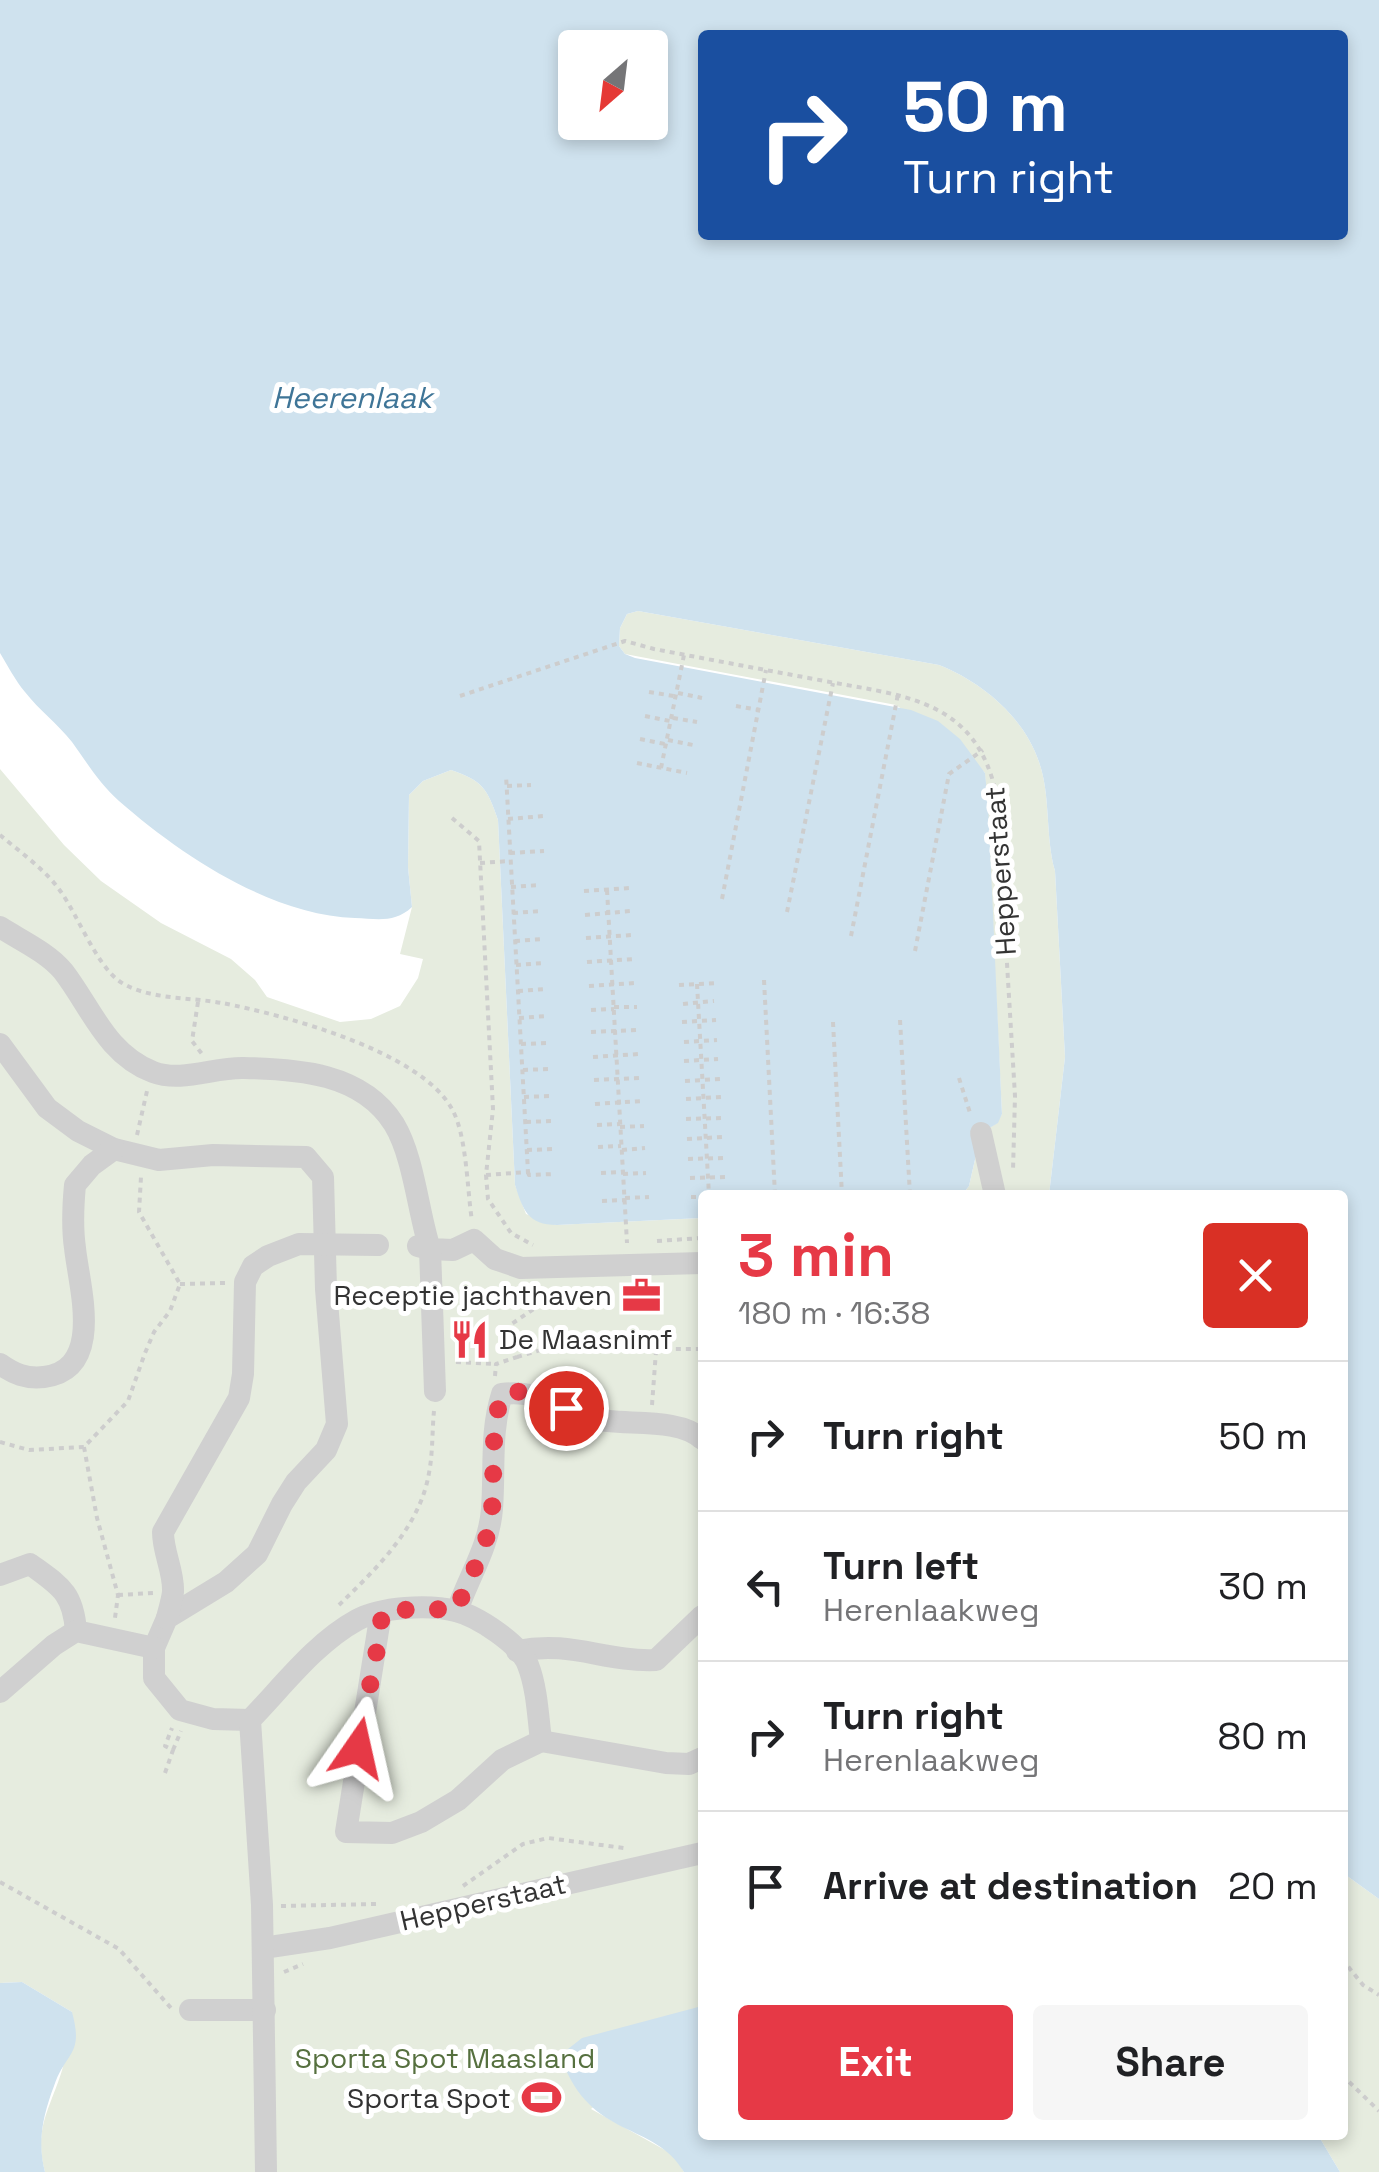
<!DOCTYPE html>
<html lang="en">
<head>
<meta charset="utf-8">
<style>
  body { margin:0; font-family:"Space Grotesk",sans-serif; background:#f6f6f6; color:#202124; height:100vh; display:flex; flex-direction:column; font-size:38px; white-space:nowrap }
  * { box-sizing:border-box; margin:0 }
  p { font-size:32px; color:#757577 }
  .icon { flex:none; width:55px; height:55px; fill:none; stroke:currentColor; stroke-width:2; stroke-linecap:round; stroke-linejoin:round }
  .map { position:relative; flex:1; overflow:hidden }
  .sheet { position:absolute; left:698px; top:1190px; width:650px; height:950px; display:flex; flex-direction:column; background:#fff; border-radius:10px; box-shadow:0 5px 15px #0003 }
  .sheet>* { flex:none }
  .guide { position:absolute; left:698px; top:30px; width:650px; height:210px; border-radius:10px; box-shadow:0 5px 15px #0003; background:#1a4fa0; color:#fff; overflow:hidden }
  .needle { width:65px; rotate:208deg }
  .controls { position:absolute; left:558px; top:30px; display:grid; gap:20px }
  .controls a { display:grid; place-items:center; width:110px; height:110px; border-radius:10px; background:#fff; box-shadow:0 5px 15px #0003; font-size:50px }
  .pin { position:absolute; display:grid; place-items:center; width:85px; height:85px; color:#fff; margin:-42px; border:5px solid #fff; border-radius:50%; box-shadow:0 2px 10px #0007 }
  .me { position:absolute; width:110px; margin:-55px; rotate:11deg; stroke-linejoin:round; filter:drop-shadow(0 0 8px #0008) }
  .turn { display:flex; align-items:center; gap:35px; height:210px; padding:0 40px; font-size:45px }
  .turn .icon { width:130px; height:130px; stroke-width:2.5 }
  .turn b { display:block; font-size:70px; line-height:85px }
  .round { display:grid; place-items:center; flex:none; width:105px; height:105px; border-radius:10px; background:#f6f6f6 }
  .headline { display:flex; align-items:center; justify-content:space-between; height:170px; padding:0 40px }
  h1 { font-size:60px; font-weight:600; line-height:75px; color:#e63946 }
  .action { display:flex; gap:20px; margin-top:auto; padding:20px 40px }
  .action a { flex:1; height:115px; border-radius:10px; background:#e63946; color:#fff; font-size:40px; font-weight:600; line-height:115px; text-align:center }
  .action a+a { background:#f6f6f6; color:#202124 }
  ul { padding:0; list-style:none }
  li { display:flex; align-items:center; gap:30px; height:150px; padding:0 40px; border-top:2px solid #e0e0e0 }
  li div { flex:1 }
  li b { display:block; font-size:38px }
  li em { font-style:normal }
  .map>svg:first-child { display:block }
  .green { fill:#e6ecdf }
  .water { fill:#cfe2ee; fill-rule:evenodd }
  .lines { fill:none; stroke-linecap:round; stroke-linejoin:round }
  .path { stroke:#cdcdcd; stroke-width:4; stroke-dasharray:5 5; stroke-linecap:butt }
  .minor { stroke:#d0d0d0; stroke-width:22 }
  .route { stroke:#e63946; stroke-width:18; stroke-dasharray:0 32.4 }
  .labels { text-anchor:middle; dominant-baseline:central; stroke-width:10; stroke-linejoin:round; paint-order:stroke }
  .street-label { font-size:28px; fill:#333; stroke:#fff }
  .poi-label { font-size:28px; fill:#333; stroke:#fff; text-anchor:end }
  .park-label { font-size:28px; fill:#56703f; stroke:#fff }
  .water-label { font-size:30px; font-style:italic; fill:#3f7597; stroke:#fff }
</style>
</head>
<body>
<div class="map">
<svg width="1379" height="2172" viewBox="0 0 1379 2172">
  <rect width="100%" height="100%" fill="#fff"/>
  <g class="green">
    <path d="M638,611L939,665C982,682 1024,717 1039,762C1051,796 1045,836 1055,871L1065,1057L1049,1195H962L969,1186L981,1133L997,1123L1002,1114L985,773L972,758L896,705L625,654L619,646L620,628L627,614Z"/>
    <path d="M0,769L64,845L101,881L161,923L231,959L255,980L267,997L340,1022L371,1019L400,1006L418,978L423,959L400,954L412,907L408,867L409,795L423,781L451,770C483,781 487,788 498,820L515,1185L526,1214L556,1225L702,1218V2010L591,2109L674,2155L684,2172H45C33,2127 51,2108 63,2067C68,2049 69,2030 72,2012L22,1982L0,1983Z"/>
    <path d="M1343,1873L1379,1899V2172H1340L1318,2135H1342Z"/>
  </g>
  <g class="water">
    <path d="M0,0H1379V1899L1343,1873L1342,1195H1049L1065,1057L1055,871C1045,836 1051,796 1039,762C1024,717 982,682 939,665L638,611L627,614L620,628L619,646L625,654L635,658L911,710L938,721L960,739L985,773L988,803L1002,1114L998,1123L981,1133L969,1186L962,1195H702V1218L557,1225C528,1225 523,1210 515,1185L498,820C487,788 483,781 451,770L423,781L409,795L408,867L412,907C395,923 378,919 355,918C271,915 182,856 119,801C100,784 87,763 72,742C58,724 39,710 25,692C15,680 8,666 0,653ZM702,35H1342V235H702ZM575,48H650V122H575Z"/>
    <path d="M22,1982L72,2012C84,2056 66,2051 54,2086C43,2115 37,2142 45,2172H0V1983Z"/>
    <path d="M702,2006V2135H1318L1340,2172H684C654,2121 591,2140 562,2060L568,2049L582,2038Z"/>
  </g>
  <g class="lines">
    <g class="path">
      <path d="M649,692L674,696"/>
      <path d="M678,693L702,698"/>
      <path d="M460,696L625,641L654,649C707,659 760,669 814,679C899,696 977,695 997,798L1015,1096L1013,1171"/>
      <path d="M736,706L759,710"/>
      <path d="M645,716L670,721"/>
      <path d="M673,718L697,722"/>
      <path d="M640,739L665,744"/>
      <path d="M668,740L693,745"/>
      <path d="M637,763L687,773"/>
      <path d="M661,768L684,655"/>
      <path d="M507,786L531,785"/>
      <path d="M452,818L479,841L493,1109L486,1175L488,1199L511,1233L533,1245"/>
      <path d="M508,819L544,816"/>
      <path d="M0,835C20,852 46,870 61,892C78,916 96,964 119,981C147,1000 190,997 222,1003C284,1015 420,1051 452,1109C467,1136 467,1189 472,1221"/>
      <path d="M510,853L544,851"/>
      <path d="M480,863L510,861"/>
      <path d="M511,887L540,885"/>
      <path d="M607,890L627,1243"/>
      <path d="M584,891L630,888"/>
      <path d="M722,899L766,670"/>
      <path d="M787,912L833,683"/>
      <path d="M513,913L542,911"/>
      <path d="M585,915L631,911"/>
      <path d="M851,936L898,694"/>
      <path d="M586,938L632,935"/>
      <path d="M515,941L542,939"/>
      <path d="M915,951L949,774L983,750"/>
      <path d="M587,962L634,959"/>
      <path d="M516,965L543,963"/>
      <path d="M764,980L775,1195"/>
      <path d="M697,984L709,1195"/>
      <path d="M679,985L717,983"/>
      <path d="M589,986L635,983"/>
      <path d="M518,991L545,989"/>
      <path d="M198,1002L192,1041L202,1054"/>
      <path d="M683,1004L714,1001"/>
      <path d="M614,1007H637"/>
      <path d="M591,1010L614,1009"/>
      <path d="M519,1018L547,1016"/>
      <path d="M900,1020L910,1195"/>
      <path d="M682,1022L716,1020"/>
      <path d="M833,1022L842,1195"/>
      <path d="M591,1032L638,1030"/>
      <path d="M684,1042L717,1040"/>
      <path d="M521,1044L548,1043"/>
      <path d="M593,1057L639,1054"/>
      <path d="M684,1061L718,1059"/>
      <path d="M523,1070L549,1069"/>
      <path d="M959,1078L971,1116"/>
      <path d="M594,1080L641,1078"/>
      <path d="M685,1081L720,1079"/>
      <path d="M524,1097L550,1096"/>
      <path d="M686,1099L721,1097"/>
      <path d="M595,1104L642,1101"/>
      <path d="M686,1119L722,1118"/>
      <path d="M526,1122L551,1121"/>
      <path d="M597,1125L620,1124"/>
      <path d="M620,1127L644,1126"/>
      <path d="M137,1135L147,1091"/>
      <path d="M687,1139L723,1137"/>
      <path d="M598,1147L621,1146"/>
      <path d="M527,1150L554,1149"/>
      <path d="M622,1150L645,1148"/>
      <path d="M688,1159L725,1158"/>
      <path d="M528,1172L529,1175L554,1174"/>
      <path d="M601,1173L623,1172"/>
      <path d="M623,1174L646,1173"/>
      <path d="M486,1175L528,1172L506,775"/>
      <path d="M690,1178L726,1177"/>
      <path d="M709,1193H728"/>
      <path d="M691,1197H702"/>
      <path d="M625,1198L649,1197"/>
      <path d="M602,1201L625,1200"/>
      <path d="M657,1241L702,1238"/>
      <path d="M180,1284L225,1283"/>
      <path d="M517,1357L544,1349H702"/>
      <path d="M456,1362L496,1364"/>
      <path d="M495,1376L496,1364L517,1357L510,1325L547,1300V1290"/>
      <path d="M652,1405L656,1351"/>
      <path d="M0,1442L29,1450L84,1447L128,1401L145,1353L154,1332L170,1311L180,1284L139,1212L141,1177"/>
      <path d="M84,1447L97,1518L118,1595L115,1618"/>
      <path d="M118,1595L153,1593"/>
      <path d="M339,1605C376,1569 420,1527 429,1473C433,1452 432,1431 434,1411"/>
      <path d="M173,1750L181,1731"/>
      <path d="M165,1773L173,1750L165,1746L172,1728"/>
      <path d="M0,1882L119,1949L171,2008"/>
      <path d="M463,1886L523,1844L548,1838L624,1848"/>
      <path d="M281,1906L376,1904"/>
      <path d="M1342,1959L1363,1985L1379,1995"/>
      <path d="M284,1972L303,1964"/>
      <path d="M1342,2075L1379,2111"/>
    </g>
    <g class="minor">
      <path d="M0,927C20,940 47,952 63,971C91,1007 106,1054 153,1072C182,1083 214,1067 244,1068C298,1069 362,1073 394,1124C414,1157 418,1212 430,1249L453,1250L474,1240L495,1259L521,1268L702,1263"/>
      <path d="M0,1044L47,1108L78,1131L114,1149L159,1160L213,1155L306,1157L323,1177L326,1289L337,1424L326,1450L296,1482L282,1504L257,1554L226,1582L167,1618L154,1648V1678L180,1710L213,1719L250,1720"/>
      <path d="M981,1133L995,1195"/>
      <path d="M418,1246L430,1249L435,1391"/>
      <path d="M0,1364C14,1374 26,1379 44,1377C105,1369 79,1287 75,1248C72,1227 73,1206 75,1185L92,1165L114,1149"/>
      <path d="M0,1575L30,1564C60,1586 73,1592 76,1631"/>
      <path d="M457,1611C469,1576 489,1547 492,1509C495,1470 490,1432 502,1394C540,1389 555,1409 589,1418C621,1427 677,1416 702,1439"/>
      <path d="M167,1618C169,1610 172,1600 173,1592C174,1571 163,1553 163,1532L239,1398L243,1374L245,1282L253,1266L268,1256L299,1244L378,1245"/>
      <path d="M517,1651C572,1640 603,1662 656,1660L702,1616"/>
      <path d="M0,1692L54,1645L76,1631L154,1648"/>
      <path d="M541,1741L666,1763L689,1764L702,1758"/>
      <path d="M263,1948L330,1938L702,1853"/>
      <path d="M190,2010H265"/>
      <path d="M266,2172L262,1905L250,1720C283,1686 315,1643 357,1620C381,1607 428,1604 456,1611C477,1616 520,1644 528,1665C537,1688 538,1716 541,1741L502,1760L458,1800L421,1822L392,1833L346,1832L381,1612"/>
    </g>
  </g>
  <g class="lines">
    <path class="route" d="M358,1748L380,1634L382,1612L424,1608L456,1611C469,1576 489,1547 492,1509C495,1470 490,1432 502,1394L523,1391L566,1408"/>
  </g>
  <defs>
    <symbol id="office-bare" viewBox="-9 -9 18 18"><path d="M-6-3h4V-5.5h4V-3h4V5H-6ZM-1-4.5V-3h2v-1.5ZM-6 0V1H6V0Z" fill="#e63946" stroke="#fff" stroke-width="2.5" paint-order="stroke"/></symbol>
    <symbol id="restaurant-bare" viewBox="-9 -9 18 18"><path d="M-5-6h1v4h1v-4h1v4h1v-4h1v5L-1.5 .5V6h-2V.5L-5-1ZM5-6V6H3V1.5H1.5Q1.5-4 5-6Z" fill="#e63946" stroke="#fff" stroke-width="2.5" paint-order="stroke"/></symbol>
    <symbol id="stadium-bare" viewBox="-9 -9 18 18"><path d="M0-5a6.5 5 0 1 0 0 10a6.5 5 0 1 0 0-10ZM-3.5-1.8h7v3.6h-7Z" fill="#e63946" stroke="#fff" stroke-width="2.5" paint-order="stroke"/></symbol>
  </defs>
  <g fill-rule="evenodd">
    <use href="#office-bare" x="614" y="1268" width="55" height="55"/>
    <use href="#restaurant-bare" x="442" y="1312" width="55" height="55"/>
    <use href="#stadium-bare" x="514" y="2070" width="55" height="55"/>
  </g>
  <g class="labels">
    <g class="street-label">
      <text transform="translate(1000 871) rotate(-94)">Hepperstaat</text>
      <text transform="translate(483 1902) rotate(-13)">Hepperstaat</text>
    </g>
    <g class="poi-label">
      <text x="612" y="1295">Receptie jachthaven</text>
      <text x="499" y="1339" text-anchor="start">De Maasnimf</text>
      <text x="511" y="2098">Sporta Spot</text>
    </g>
    <g class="park-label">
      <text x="445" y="2058">Sporta Spot Maasland</text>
    </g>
    <g class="water-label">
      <text x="352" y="397">Heerenlaak</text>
    </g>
  </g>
</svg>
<div class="controls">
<a><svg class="needle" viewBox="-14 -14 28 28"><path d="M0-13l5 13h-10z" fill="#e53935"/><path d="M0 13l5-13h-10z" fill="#757577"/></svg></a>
</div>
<div class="pin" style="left:566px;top:1408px;background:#d93025"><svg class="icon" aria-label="arrive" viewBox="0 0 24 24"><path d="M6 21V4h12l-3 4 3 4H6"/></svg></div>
<svg class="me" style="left:358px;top:1748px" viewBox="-20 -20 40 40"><path d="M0-17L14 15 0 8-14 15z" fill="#e63946" stroke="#fff" stroke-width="4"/></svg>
<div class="guide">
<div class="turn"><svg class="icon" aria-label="right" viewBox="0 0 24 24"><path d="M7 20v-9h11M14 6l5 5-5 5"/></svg><div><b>50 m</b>Turn right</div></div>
</div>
<section class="sheet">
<div class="headline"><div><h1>3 min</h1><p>180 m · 16:38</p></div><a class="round" style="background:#d93025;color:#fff"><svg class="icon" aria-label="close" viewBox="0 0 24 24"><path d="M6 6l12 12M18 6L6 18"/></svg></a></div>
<ul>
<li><svg class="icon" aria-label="right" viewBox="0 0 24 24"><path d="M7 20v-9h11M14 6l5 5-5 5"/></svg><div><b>Turn right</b></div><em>50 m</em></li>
<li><svg class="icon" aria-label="left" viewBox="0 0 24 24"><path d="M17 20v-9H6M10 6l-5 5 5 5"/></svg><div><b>Turn left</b><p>Herenlaakweg</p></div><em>30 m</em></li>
<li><svg class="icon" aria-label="right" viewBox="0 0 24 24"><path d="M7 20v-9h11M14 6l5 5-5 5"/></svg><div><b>Turn right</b><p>Herenlaakweg</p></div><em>80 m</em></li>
<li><svg class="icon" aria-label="arrive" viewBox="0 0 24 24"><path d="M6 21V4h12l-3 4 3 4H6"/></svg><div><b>Arrive at destination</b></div><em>20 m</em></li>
</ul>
<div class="action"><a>Exit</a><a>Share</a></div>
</section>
</div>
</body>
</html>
